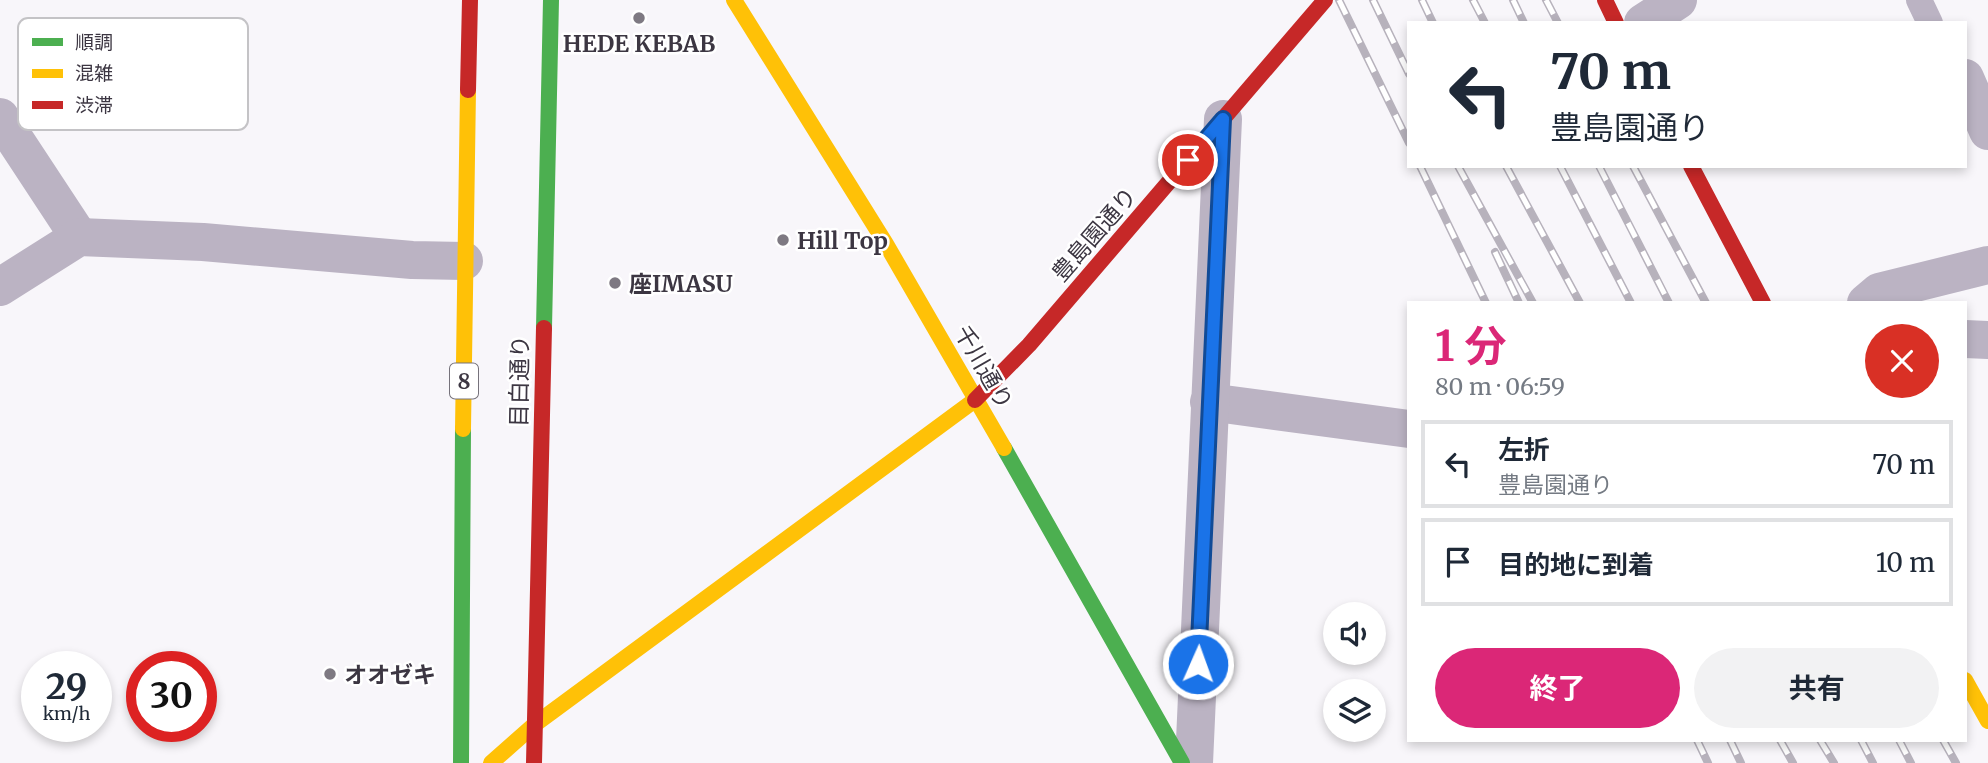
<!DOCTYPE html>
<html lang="ja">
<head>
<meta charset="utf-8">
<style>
  body { margin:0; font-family:Merriweather,"Noto Sans JP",serif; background:#f2f2f3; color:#1f2937; height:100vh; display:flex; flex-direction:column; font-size:26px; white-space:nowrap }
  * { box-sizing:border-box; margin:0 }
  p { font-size:23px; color:#747a83 }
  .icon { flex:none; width:38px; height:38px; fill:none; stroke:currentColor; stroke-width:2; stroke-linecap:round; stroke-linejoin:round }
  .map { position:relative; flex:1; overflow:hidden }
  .drawer { position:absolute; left:1407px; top:301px; width:560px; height:441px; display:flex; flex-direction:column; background:#fff; border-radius:0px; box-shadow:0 4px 10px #0003 }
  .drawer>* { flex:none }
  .top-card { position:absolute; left:1407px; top:21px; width:560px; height:147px; border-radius:0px; box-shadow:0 4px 10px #0003; background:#fff; color:#1f2937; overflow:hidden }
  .fabs { position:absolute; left:1323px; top:602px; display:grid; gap:14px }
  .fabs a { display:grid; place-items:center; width:63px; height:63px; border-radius:50%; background:#fff; box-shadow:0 4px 10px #0003; font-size:35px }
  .speed { position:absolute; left:21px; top:651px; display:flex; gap:14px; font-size:35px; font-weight:700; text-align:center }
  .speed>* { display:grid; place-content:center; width:91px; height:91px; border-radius:50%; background:#fff; box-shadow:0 4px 10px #0003; line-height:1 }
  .speed small { font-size:18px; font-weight:400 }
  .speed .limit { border:10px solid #d22; background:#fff; color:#111 }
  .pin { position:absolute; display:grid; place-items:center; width:60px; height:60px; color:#fff; margin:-30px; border:4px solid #fff; border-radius:50%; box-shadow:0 2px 7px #0007 }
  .me { position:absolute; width:77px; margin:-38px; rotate:2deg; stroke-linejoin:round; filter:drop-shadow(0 0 5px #0008) }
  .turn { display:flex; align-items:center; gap:24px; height:147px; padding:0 28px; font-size:32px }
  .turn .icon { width:91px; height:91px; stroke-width:2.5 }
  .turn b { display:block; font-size:49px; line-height:60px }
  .round { display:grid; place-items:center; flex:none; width:74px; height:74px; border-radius:37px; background:#f2f2f3 }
  .summary { display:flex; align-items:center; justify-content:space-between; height:119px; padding:0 28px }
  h1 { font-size:42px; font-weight:700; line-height:52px; color:#db2777 }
  .cta { display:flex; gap:14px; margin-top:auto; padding:14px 28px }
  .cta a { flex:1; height:80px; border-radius:42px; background:#db2777; color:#fff; font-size:28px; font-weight:700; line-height:80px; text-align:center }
  .cta a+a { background:#f2f2f3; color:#1f2937 }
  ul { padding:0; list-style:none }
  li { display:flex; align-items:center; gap:21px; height:88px; margin:0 14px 10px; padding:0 14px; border:4px solid #e0e1e3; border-radius:0px }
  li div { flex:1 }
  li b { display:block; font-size:26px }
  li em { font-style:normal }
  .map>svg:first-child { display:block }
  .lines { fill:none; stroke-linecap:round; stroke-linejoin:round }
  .lane { stroke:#bbb3c3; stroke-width:26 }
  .street { stroke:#bbb3c3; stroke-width:38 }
  .fast { stroke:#4caf50; stroke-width:16 }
  .slow { stroke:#ffc107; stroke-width:16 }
  .jam { stroke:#c62828; stroke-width:16 }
  .rail-casing { stroke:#b7b2bc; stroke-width:8 }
  .rail { stroke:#fff; stroke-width:5; stroke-dasharray:16; stroke-linecap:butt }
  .route-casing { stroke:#114b97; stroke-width:18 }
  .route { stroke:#1a73e8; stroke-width:12 }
  .poi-dot { fill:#7e7982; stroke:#fff; stroke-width:2.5 }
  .labels { text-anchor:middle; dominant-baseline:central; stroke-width:5; stroke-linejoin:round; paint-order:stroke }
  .shield { fill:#fff; stroke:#76727b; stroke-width:2 }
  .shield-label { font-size:21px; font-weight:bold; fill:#3c3642 }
  .poi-label { font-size:23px; font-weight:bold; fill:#3c3642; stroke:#fff; text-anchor:start }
  .street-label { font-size:23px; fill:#3c3642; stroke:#fff }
  .key { fill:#fff; stroke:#c4c3c6; stroke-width:2 }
  .key-label { font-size:19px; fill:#3c3642 }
</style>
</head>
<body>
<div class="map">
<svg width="1988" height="763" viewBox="0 0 1988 763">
  <rect width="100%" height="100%" fill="#f8f6fa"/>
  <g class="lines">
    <path class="lane" d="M1919,0L1930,23"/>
    <g class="street">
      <path d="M1643,23L1678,0"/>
      <path d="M1965,78L1988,131"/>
      <path d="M0,117L79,237"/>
      <path d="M0,287L79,237L203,242L412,260L464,261"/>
      <path d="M1866,303L1879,292L1988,265"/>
      <path d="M1965,339L1988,340"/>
      <path d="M1209,402L1409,429"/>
      <path d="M1194,763L1223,119"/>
    </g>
    <g class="fast">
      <path d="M544,328L551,0"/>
      <path d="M1004,448L1182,763"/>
      <path d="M461,763L463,429"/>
    </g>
    <g class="slow">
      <path d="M734,0L886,244L1004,448"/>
      <path d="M463,429L468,90"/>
      <path d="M1965,680L1988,721"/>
      <path d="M491,763L534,725L975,400"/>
    </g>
    <g class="jam">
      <path d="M1605,0L1616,23"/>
      <path d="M468,90L470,0"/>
      <path d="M1691,166L1763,303"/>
      <path d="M975,400L1029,345L1325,0"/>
      <path d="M534,763L544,328"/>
    </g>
    <defs>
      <g id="rail">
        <path d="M1339,0L1409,143"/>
        <path d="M1373,0L1409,74"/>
        <path d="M1422,0L1433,23"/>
        <path d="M1473,0L1485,23"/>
        <path d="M1513,0L1524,23"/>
        <path d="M1546,0L1558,23"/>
        <path d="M1420,166L1486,303"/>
        <path d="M1458,166L1533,303"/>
        <path d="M1506,166L1580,303"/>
        <path d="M1560,166L1631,303"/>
        <path d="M1599,166L1669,303"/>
        <path d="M1633,166L1706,303"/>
        <path d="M1495,252L1519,303"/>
        <path d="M1697,740L1708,763"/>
        <path d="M1730,740L1741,763"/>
        <path d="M1780,740L1793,763"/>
        <path d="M1820,740L1834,763"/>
        <path d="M1861,740L1873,763"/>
        <path d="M1899,740L1911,763"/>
        <path d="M1943,740L1956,763"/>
      </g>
    </defs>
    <use href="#rail" class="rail-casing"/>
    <use href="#rail" class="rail"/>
  </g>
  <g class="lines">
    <defs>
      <path id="route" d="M1188,160L1223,119L1198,664"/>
    </defs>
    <use href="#route" class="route-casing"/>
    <use href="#route" class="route"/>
  </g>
  <g class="poi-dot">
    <circle cx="639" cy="18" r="7"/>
    <circle cx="783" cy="240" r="7"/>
    <circle cx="615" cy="283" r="7"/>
    <circle cx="330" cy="674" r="7"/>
  </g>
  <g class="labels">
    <rect class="shield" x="450" y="363.5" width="28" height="35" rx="5"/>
    <g class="shield-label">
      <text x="464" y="381">8</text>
    </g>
    <g class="poi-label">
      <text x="639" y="43" text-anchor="middle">HEDE KEBAB</text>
      <text x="797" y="240">Hill Top</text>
      <text x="629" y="283">座IMASU</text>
      <text x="344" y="674">オオゼキ</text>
    </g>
    <g class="street-label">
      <text transform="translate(1094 234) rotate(-49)">豊島園通り</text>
      <text transform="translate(984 367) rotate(60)">千川通り</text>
      <text transform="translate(519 381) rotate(-89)">目白通り</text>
    </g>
  </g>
  <rect x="18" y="18" width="230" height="112" rx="10" class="key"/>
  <rect x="32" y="38" width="31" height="8" fill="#4caf50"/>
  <rect x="32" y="69" width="31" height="9" fill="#ffc107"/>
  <rect x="32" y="101" width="31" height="8" fill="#c62828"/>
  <g class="key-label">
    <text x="75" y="49">順調</text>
    <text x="75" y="80">混雑</text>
    <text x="75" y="112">渋滞</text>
  </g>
</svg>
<div class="fabs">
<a><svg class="icon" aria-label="sound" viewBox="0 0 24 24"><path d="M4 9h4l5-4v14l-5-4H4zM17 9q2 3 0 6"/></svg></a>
<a><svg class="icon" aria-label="layers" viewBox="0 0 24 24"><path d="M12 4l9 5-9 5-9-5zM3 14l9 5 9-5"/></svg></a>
</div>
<div class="speed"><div>29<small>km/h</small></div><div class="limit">30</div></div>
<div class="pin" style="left:1188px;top:160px;background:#d93025"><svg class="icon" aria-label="arrive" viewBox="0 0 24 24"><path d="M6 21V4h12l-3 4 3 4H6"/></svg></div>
<svg class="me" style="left:1198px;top:664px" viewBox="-20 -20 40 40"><circle r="17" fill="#1a73e8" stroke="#fff" stroke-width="3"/><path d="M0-11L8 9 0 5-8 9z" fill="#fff"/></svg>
<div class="top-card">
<div class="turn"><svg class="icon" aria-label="left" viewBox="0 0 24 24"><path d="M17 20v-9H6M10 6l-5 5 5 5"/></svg><div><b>70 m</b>豊島園通り</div></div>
</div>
<section class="drawer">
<div class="summary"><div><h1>1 分</h1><p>80 m · 06:59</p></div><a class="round" style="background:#d93025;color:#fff"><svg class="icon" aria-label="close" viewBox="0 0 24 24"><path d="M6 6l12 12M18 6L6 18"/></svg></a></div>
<ul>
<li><svg class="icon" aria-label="left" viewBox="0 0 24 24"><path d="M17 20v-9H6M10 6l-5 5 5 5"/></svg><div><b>左折</b><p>豊島園通り</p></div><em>70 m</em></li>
<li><svg class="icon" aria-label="arrive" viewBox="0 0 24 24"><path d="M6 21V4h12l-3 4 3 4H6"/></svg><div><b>目的地に到着</b></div><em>10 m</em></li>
</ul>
<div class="cta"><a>終了</a><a>共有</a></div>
</section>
</div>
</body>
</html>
